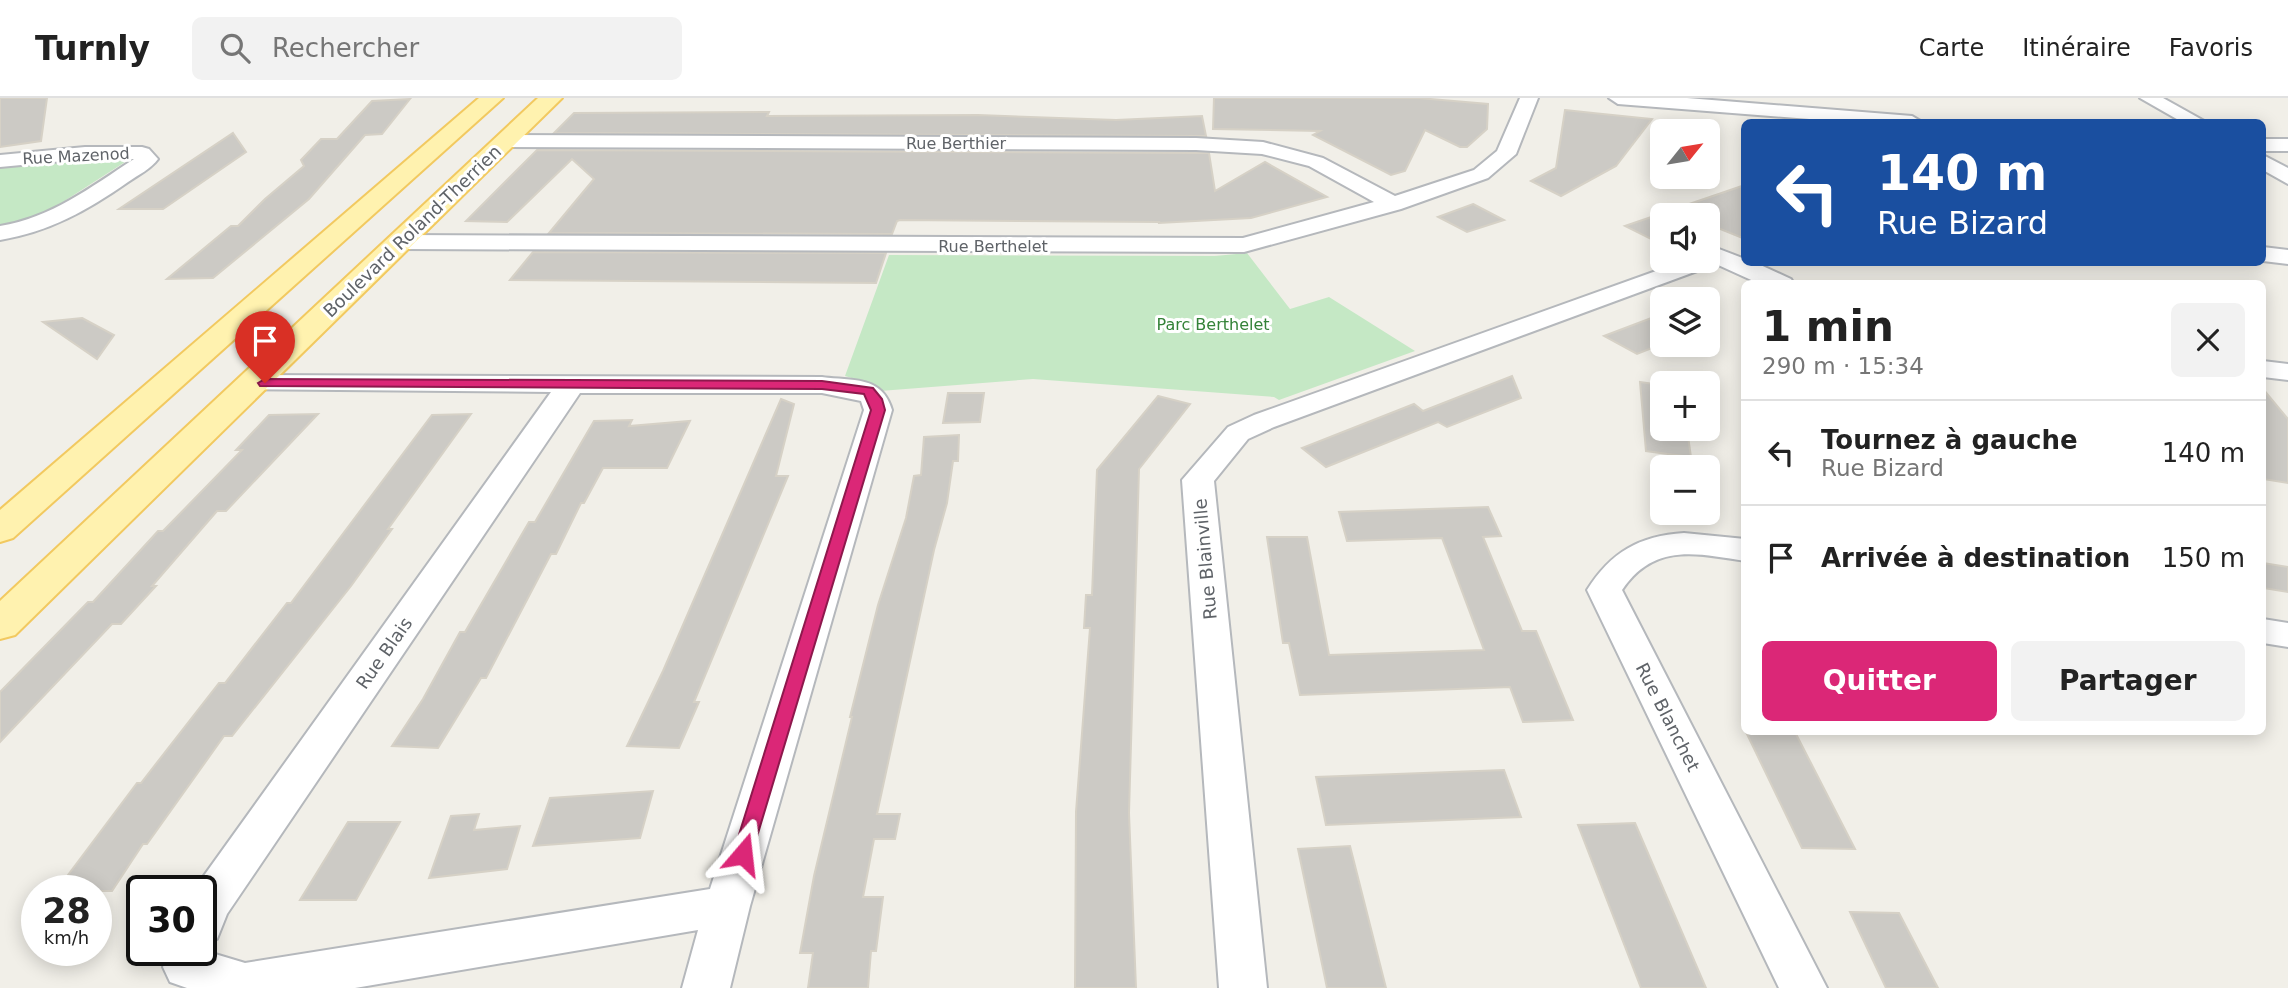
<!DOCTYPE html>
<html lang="fr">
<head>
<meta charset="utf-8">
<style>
  body { margin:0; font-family:"DejaVu Sans",sans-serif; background:#f2f2f2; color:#222; height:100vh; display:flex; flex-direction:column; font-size:26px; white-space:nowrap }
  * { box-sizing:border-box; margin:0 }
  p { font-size:23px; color:#767676 }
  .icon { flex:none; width:38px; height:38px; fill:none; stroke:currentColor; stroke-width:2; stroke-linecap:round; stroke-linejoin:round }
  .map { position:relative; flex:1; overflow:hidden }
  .details { position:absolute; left:1741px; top:182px; width:525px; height:455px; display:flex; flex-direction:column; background:#fff; border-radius:10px; box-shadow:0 4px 18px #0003 }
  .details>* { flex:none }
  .hud { position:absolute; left:1741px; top:21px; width:525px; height:147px; border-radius:10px; box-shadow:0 4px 18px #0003; background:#1a4fa0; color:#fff; overflow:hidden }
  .needle { width:46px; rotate:60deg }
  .tools { position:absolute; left:1650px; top:21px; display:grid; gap:14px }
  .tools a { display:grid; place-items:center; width:70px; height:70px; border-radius:10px; background:#fff; box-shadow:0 4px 18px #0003; font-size:35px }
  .speed { position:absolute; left:21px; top:777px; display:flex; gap:14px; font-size:35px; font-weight:700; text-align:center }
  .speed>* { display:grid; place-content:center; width:91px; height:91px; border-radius:50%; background:#fff; box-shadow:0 4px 18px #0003; line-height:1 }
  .speed small { font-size:18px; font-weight:400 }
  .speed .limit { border:4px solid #111; border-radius:10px; background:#fff; color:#111 }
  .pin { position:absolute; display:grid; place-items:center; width:60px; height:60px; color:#fff; margin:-72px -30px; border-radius:50% 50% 50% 0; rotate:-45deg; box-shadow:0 0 7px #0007 }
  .pin .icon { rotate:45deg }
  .me { position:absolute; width:77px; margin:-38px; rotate:17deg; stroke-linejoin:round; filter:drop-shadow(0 0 5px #0008) }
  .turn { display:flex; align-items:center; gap:24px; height:147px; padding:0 21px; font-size:32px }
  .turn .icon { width:91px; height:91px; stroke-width:2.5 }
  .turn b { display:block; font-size:49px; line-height:60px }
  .round { display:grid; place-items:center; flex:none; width:74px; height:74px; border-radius:10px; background:#f2f2f2 }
  .head { display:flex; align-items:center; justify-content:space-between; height:119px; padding:0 21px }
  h1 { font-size:42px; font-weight:700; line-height:52px }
  .cta { display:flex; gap:14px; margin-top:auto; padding:14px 21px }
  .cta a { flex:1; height:80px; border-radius:10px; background:#db2777; color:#fff; font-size:28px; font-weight:700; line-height:80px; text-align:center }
  .cta a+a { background:#f2f2f2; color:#222 }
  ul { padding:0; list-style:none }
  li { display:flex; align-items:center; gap:21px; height:105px; padding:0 21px; border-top:2px solid #e0e0e0 }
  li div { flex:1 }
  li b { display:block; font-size:26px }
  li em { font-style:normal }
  header { display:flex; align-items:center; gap:42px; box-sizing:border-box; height:98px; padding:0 35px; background:#fff; border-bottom:2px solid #e0e0e0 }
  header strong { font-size:33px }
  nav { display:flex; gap:38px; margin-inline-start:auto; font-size:24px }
  .search { width:490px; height:63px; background:#f2f2f2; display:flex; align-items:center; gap:18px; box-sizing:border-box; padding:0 24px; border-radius:10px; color:#767676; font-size:26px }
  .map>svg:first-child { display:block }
  .green { fill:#c5e8c5 }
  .building { fill:#cccac5; stroke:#d6d1c6; stroke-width:2 }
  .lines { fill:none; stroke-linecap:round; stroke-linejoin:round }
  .minor-casing { stroke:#b5b8bc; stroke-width:4 }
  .major-casing { stroke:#f2c960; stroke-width:4 }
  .minor { fill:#fff; fill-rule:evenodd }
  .major { fill:#fff2af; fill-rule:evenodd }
  .route { fill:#db2777; stroke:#8e194d; stroke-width:2 }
  .labels { text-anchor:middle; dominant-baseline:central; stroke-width:6; stroke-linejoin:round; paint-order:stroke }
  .far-street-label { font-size:16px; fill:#5f6368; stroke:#fff }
  .far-park-label { font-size:16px; fill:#348238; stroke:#fff }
  .street-label { font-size:18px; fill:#5f6368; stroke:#fff }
</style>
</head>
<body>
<header>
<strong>Turnly</strong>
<div class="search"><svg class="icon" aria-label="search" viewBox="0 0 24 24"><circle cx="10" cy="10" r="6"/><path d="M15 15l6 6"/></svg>Rechercher</div>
<nav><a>Carte</a><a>Itinéraire</a><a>Favoris</a></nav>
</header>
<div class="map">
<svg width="2288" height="890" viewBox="0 0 2288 890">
  <rect width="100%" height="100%" fill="#f1efe8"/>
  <g class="green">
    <path d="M87,60H121L125,64L38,120L0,129V67Z"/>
    <path d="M1247,155L1290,211L1329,199L1415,253L1279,302L1274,299L1033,281L880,293L865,284L845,278L889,157L1215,158Z"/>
  </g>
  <g class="building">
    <path d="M0,0H47L41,43L0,49Z"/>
    <path d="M1214,0H1419L1488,6L1487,31L1467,49H1460L1425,32L1405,73L1391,77L1313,37L1320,33L1213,31Z"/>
    <path d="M410,1L382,36L365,37L309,101L213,180L167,181L231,128H238L265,101L304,68L301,62L321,41H337L372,3Z"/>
    <path d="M1565,12L1593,15L1652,21L1616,68L1561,98L1531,83L1556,70Z"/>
    <path d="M769,14L767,18L978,17L1116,22L1202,18L1206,38L554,35L574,15Z"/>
    <path d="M233,35L246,54L163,111H119Z"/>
    <path d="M537,52L1196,55H1209L1215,93L1265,64L1327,99L1251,120L1158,125L1160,124L900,122L897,123L892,136L549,135L594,81L572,61L507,124L466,123Z"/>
    <path d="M1745,87V141L1708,126V117H1662V142L1657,144L1625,128Z"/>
    <path d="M1473,106L1504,122L1467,134L1438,119Z"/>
    <path d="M533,154L886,155L876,185L510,182Z"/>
    <path d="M1662,216V246L1637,256L1604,238Z"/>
    <path d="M82,220L114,237L97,261L43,224Z"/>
    <path d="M1512,278L1521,300L1447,329L1438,324L1326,369L1302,350L1414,306L1423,313Z"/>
    <path d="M1640,284L1662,287V331H1687L1691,359L1646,353Z"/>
    <path d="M2263,291L2288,321V385L2263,381Z"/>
    <path d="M948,295H984L980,324L943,325Z"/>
    <path d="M1158,298L1190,306L1139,371L1129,715L1136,890H1075L1076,714L1090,530H1084L1086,497H1092L1097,372Z"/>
    <path d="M781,301L794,306L776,378H788L694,604H699L679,650L627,648L663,573Z"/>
    <path d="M318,316L226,413H217L152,488H156L121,526H112L0,644V594L88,504H93L158,433H163L242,352H236L269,317Z"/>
    <path d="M471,316L388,431H392L351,488L232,638H224L147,746H143L112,793H56L137,685H141L219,585H225L287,505H291L432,317Z"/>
    <path d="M632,322L629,328L690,323L667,370H603L584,405H581L556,456H551L486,580H481L438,650L392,648L423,601L460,534H465L529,424H535L594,323Z"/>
    <path d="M959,337L958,363H953L947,405L934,452L877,716H900L895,741H874L863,799H883L876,853H871L868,890H808L813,855H800L814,778L852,619H850L878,507L906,420L914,378L921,377L924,339Z"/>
    <path d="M1488,409L1501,438L1483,439L1522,533H1536L1573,622L1523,624L1510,589L1300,597L1289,545H1283L1267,439H1307L1329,557L1484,552L1442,440L1347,443L1339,414Z"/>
    <path d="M2263,465L2288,469V494L2263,490Z"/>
    <path d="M1746,634H1795L1855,751L1802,750Z"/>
    <path d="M1504,672L1521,719L1326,727L1316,679Z"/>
    <path d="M653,693L640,740L533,748L550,700Z"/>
    <path d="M479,716L474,732L520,728L507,771L429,780L451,718Z"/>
    <path d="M348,724H400L356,802H300Z"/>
    <path d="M1635,725L1706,890H1641L1578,727Z"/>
    <path d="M1350,748L1386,890H1327L1298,751Z"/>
    <path d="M1850,814L1899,815L1938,890H1886Z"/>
  </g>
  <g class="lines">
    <defs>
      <g id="minor">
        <path d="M1520,0H1538L1516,56L1488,80L1401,111L1244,154L403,151L395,149L391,144L395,139L403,137L1243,140L1374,104L1309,68L1262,56L1196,52L506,49L496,43L506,37L1196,40L1263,44L1323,60L1395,98L1474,72L1497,53Z"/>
        <path d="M1609,0H1687L1912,18L1922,24H1847L1618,6Z"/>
        <path d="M2140,0H2163L2206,24H2182Z"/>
        <rect x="2263" y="41" width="25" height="12"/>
        <path d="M85,49H142L149,51L158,61C151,71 138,77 128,84C88,112 49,134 0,142V128C51,120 91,89 134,61H85L0,69V57Z"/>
        <path d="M2263,57L2288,70V86L2263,72Z"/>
        <path d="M2263,149L2288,152V166L2263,163Z"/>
        <path d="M1719,151L1745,161V164H1754L1791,181L1794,186H1760L1716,166L1274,329L1248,341L1214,383L1267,890H1219L1182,382L1228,329L1254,317L1684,163H1708L1711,153Z"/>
        <path d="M2263,263L2288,266V282L2263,279Z"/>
        <path d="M251,277L822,279C852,283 882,277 892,312L750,808L730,890H682L698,832L355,890H187L170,884L163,869L170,852H201V793H193L551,294L241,291L237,285L241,279ZM580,295H822L861,303L864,312L710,791L245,865L215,856L212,843L217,841L227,816Z"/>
        <path d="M1684,435L1745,441V463C1695,455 1654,445 1622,492L1827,890H1779L1587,492C1611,454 1639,438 1684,435Z"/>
        <path d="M2263,521L2288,525V549L2263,545Z"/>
      </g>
      <g id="major">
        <path d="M479,0H503L13,440L0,444V412Z"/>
        <path d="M538,0H562L15,537L0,541V503Z"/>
      </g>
    </defs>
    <use href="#minor" class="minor-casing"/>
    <use href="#major" class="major-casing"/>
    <use href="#minor" class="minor"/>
    <use href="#major" class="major"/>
  </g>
  <path class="route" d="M265,281L822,283L873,290L882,301L885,312L750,762L743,765L736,762L733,756L871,312L864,296L822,291L260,288L258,285Z"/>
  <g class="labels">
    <g class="far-street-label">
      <text x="956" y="45">Rue Berthier</text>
      <text transform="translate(76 58) rotate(-3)">Rue Mazenod</text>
      <text x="993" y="148">Rue Berthelet</text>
    </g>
    <g class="far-park-label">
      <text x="1213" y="226">Parc Berthelet</text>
    </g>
    <g class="street-label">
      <text transform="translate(412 133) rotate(-44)">Boulevard Roland-Therrien</text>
      <text transform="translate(1205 461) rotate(-95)">Rue Blainville</text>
      <text transform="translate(384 555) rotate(-55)">Rue Blais</text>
      <text transform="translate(1668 619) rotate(63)">Rue Blanchet</text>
    </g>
  </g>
</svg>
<div class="tools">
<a><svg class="needle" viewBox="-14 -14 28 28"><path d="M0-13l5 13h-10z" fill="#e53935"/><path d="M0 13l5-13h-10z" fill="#767676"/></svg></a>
<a><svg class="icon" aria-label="sound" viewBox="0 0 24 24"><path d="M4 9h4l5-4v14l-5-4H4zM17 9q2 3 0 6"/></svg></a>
<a><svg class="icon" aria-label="layers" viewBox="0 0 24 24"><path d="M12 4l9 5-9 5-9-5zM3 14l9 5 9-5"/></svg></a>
<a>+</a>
<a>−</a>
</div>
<div class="speed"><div>28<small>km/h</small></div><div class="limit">30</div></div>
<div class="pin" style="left:265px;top:285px;background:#d93025"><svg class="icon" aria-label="arrive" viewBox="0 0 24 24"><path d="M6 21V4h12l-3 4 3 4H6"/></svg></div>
<svg class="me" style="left:743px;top:756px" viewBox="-20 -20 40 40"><path d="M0-17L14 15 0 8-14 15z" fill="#db2777" stroke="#fff" stroke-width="4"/></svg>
<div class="hud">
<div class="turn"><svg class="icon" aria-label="left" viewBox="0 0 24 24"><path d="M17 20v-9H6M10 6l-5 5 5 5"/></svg><div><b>140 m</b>Rue Bizard</div></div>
</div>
<section class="details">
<div class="head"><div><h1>1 min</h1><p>290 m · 15:34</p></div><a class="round"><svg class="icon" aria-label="close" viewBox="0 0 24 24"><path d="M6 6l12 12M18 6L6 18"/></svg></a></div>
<ul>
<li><svg class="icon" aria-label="left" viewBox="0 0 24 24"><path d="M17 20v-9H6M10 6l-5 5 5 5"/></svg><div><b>Tournez à gauche</b><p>Rue Bizard</p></div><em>140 m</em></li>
<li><svg class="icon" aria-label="arrive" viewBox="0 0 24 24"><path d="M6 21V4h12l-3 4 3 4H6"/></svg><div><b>Arrivée à destination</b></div><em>150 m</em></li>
</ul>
<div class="cta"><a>Quitter</a><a>Partager</a></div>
</section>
</div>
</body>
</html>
